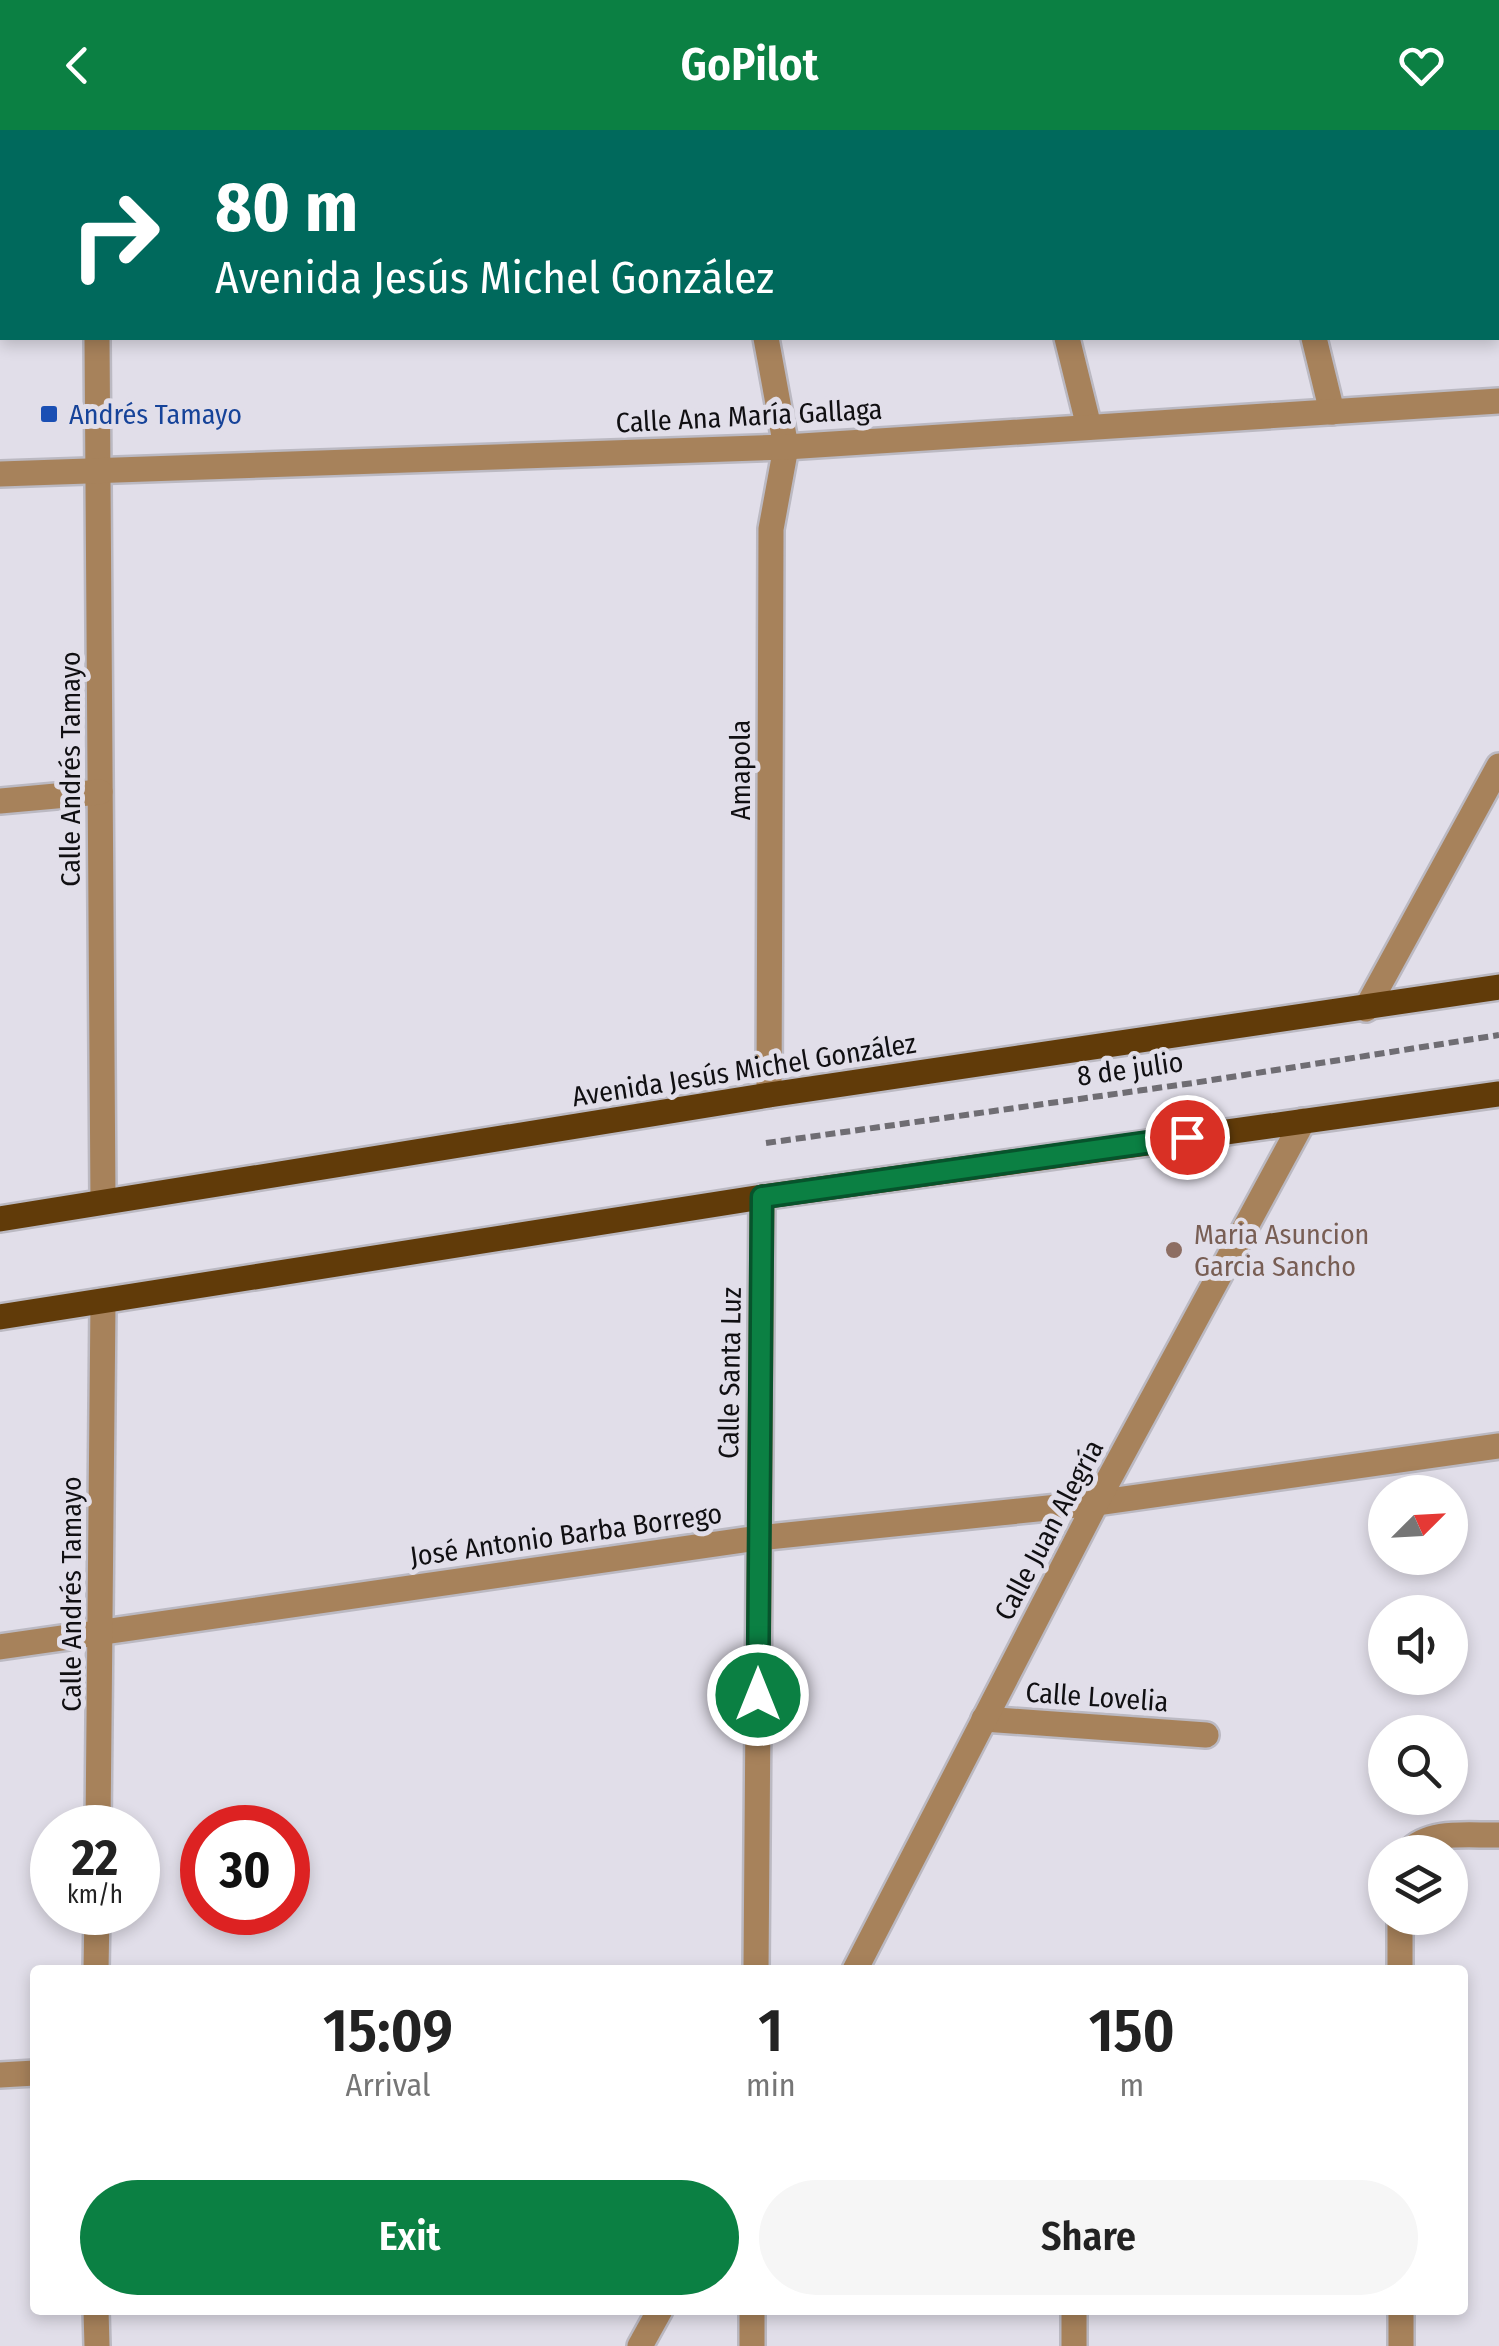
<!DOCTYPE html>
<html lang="en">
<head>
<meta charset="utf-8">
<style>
  body { margin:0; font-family:"Fira Sans Condensed",sans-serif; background:#f6f6f6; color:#222; height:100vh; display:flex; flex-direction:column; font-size:38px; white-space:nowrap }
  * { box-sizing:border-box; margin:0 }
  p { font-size:32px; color:#767676 }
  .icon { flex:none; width:55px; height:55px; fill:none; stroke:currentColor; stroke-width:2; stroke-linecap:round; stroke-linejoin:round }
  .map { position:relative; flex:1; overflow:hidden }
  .drawer { position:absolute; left:30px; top:1835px; width:1438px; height:350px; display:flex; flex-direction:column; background:#fff; border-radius:10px; box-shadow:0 5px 15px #0003 }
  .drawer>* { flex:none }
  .banner { position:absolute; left:0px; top:0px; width:1500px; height:210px; box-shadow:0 5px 15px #0003; background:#00695c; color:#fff; overflow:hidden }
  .needle { width:65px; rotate:66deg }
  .fabs { position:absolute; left:1368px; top:1345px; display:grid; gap:20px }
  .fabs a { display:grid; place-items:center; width:100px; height:100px; border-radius:50%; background:#fff; box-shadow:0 5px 15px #0003; font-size:50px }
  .speed { position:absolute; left:30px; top:1675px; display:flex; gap:20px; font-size:50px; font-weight:700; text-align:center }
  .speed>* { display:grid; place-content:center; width:130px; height:130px; border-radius:50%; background:#fff; box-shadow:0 5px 15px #0003; line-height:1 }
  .speed small { font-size:25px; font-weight:400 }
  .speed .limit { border:15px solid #d22; background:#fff; color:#111 }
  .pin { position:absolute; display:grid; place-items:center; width:85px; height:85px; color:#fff; margin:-42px; border:5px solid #fff; border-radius:50%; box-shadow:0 2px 10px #0007 }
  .me { position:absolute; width:110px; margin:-55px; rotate:0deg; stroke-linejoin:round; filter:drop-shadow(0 0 8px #0008) }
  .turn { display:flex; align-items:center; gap:35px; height:210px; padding:0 50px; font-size:45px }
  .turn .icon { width:130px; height:130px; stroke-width:2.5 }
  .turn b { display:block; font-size:70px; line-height:85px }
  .eta { display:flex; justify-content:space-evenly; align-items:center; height:170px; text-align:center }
  .eta b { font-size:60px; font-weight:600; line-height:70px }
  .primary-button { display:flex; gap:20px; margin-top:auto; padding:20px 50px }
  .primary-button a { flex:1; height:115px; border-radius:60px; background:#0b8043; color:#fff; font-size:40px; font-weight:600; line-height:115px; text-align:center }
  .primary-button a+a { background:#f6f6f6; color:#222 }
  header { display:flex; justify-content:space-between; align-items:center; height:130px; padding:0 50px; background:#0b8043; color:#fff; font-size:45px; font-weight:600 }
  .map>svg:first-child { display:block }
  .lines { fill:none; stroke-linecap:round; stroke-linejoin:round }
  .minor-casing { stroke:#bbb9c2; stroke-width:30 }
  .primary-casing { stroke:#bbb9c2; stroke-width:30 }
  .path { stroke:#6f6d73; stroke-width:6; stroke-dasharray:10 5; stroke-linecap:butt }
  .minor { stroke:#a7825b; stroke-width:25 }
  .primary { stroke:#613b09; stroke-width:25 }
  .route-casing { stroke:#07532c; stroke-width:25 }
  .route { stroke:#0b8043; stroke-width:18 }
  .transit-dot { fill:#1a4fb4; stroke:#e1dee9; stroke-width:4 }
  .education-dot { fill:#8d6e63; stroke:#e1dee9; stroke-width:4 }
  .labels { text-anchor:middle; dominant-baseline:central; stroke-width:10; stroke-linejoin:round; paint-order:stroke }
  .transit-label { font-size:28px; fill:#164399; stroke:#e1dee9; text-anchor:start }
  .street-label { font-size:28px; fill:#100f12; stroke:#e1dee9 }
  .education-label { font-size:28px; fill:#785e54; stroke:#e1dee9; text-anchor:start }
</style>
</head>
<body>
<header><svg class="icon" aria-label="back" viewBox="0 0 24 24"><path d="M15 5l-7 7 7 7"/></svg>GoPilot<svg class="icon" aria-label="heart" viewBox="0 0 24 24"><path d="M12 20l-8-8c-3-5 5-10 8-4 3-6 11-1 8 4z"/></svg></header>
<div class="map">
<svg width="1499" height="2216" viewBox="0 0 1499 2216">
  <rect width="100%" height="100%" fill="#e1dee9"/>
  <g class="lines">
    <defs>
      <g id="minor">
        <path d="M93,0V2"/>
        <path d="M727,0V2"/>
        <path d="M1017,0V2"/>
        <path d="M1261,0L1262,2"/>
        <path d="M1352,2L1383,0"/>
        <path d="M97,208L103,1071"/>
        <path d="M766,208L786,317L771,399L769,965"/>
        <path d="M1067,208L1089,297"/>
        <path d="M1314,208L1332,282"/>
        <path d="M0,344L786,317L1499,271"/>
        <path d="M0,671L100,662"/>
        <path d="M1366,879L1499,636"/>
        <path d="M0,1517L758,1408L1096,1373L1499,1316"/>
        <path d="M984,1589L1206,1605"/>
        <path d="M98,1698L103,1171"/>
        <path d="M1409,1722C1430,1699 1470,1706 1499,1705"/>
        <path d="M96,1840L97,1782"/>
        <path d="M756,1840L762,1067"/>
        <path d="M855,1840L1096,1373L1303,991"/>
        <path d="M1400,1840V1788"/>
        <path d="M0,1945L35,1943"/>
        <path d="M96,2180L97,2216"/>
        <path d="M1401,2180V2216"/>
        <path d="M640,2216L660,2180"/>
        <path d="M752,2216V2180"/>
        <path d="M1074,2216V2180"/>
      </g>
      <g id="primary">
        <path d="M0,1089L769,965L1499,857"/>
        <path d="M0,1187L762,1067L1499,964"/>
      </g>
    </defs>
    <use href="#minor" class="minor-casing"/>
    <use href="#primary" class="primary-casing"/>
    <path class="path" d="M766,1013L1193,953L1499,905"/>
    <use href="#minor" class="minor"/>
    <use href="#primary" class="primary"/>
  </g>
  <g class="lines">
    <defs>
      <path id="route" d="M758,1565L762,1067L1187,1007"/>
    </defs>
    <use href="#route" class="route-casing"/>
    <use href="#route" class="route"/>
  </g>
  <rect class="transit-dot" x="39" y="274" width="20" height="20" rx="5"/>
  <circle class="education-dot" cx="1174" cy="1120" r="10"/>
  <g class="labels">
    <g class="transit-label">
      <text x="69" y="284">Andrés Tamayo</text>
    </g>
    <g class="street-label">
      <text transform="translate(749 286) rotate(-3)">Calle Ana María Gallaga</text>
      <text transform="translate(70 639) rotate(-90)">Calle Andrés Tamayo</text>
      <text transform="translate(740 640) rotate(-90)">Amapola</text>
      <text transform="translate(1130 939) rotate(-8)">8 de julio</text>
      <text transform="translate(744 940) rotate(-9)">Avenida Jesús Michel González</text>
      <text transform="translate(730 1243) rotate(-89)">Calle Santa Luz</text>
      <text transform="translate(1049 1400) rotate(-62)">Calle Juan Alegría</text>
      <text transform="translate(566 1405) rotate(-8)">José Antonio Barba Borrego</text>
      <text transform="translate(71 1464) rotate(-90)">Calle Andrés Tamayo</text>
      <text transform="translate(1097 1567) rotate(4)">Calle Lovelia</text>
    </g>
    <g class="education-label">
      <text x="1194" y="1104">Maria Asuncion<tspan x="1194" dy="32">Garcia Sancho</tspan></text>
    </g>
  </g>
</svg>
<div class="fabs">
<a><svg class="needle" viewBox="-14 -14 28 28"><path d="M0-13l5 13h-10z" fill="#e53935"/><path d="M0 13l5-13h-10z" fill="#767676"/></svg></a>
<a><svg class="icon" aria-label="sound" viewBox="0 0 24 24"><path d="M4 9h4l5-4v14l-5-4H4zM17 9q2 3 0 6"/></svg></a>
<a><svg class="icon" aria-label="search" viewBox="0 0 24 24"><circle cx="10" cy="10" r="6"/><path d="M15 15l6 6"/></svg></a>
<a><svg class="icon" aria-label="layers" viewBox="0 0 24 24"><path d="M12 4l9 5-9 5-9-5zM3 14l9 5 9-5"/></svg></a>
</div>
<div class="speed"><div>22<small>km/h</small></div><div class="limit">30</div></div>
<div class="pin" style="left:1187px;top:1007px;background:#d93025"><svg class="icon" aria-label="arrive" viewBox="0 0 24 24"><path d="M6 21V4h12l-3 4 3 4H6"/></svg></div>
<svg class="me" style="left:758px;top:1565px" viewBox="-20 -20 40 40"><circle r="17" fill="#0b8043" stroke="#fff" stroke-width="3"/><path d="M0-11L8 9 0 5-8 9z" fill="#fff"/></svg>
<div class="banner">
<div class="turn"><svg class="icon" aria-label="right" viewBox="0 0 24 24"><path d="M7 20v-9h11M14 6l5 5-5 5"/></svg><div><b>80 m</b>Avenida Jesús Michel González</div></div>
</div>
<section class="drawer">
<div class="eta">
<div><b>15:09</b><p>Arrival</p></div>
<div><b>1</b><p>min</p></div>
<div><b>150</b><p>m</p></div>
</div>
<div class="primary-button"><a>Exit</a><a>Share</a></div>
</section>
</div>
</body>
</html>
